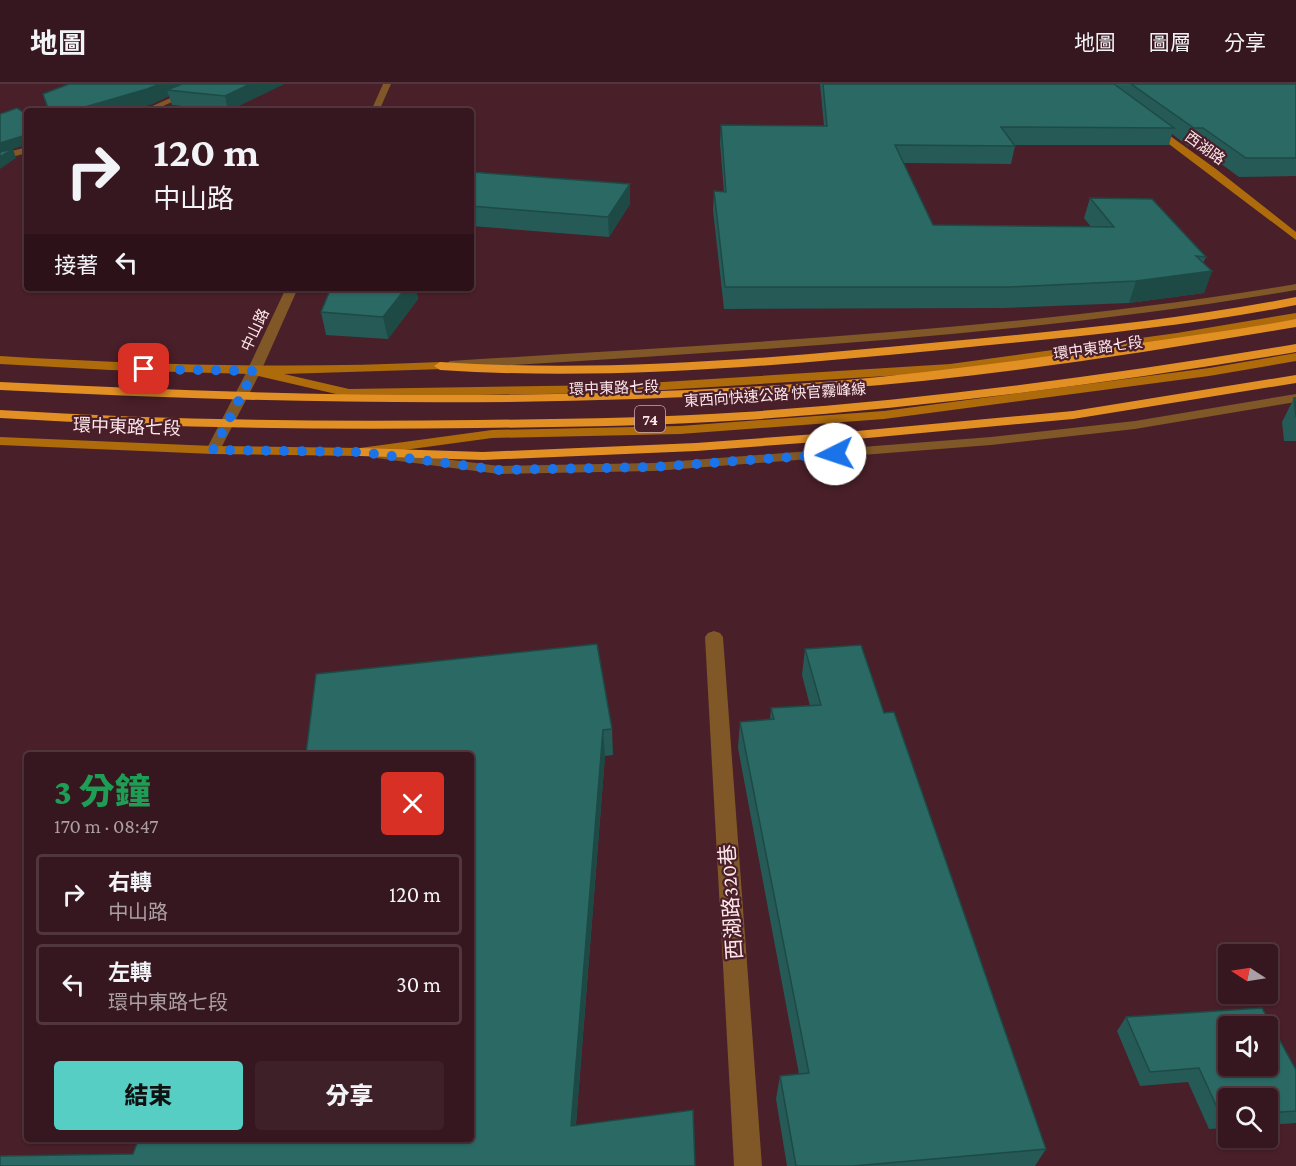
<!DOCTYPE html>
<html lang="zh-TW">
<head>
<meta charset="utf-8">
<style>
  body { margin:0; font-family:"Crimson Pro","Noto Sans TC",serif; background:#3e2028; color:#f1f3f6; height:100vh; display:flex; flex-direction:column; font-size:22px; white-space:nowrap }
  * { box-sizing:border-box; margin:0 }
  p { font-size:20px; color:#aa9fa4 }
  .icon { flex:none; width:33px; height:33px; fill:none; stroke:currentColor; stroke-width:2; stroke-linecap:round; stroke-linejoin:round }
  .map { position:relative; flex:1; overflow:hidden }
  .side { position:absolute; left:24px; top:668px; width:450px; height:390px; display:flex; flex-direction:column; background:#37171f; border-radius:6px; box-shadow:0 2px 4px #0004,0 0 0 2px #51363d }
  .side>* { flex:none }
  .banner { position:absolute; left:24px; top:24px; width:450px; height:183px; border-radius:6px; box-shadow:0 2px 4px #0004,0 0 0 2px #51363d; background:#37171f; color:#f1f3f6; overflow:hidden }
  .needle { width:39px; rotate:282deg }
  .fabs { position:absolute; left:1218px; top:860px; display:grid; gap:12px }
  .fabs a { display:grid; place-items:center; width:60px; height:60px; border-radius:6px; background:#37171f; box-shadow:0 2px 4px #0004,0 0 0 2px #51363d; font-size:30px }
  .pin { position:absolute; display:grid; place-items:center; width:51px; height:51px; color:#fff; margin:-26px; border-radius:12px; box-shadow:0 3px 9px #0006 }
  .me { position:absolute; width:66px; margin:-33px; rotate:266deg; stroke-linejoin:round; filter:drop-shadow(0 0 4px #0008) }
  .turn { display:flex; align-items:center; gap:21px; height:126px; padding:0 30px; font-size:27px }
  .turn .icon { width:78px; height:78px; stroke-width:2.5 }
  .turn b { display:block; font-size:42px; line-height:51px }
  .then { display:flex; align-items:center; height:57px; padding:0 30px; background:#0003; gap:12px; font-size:22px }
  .round { display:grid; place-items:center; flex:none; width:63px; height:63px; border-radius:6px; background:#3e2028 }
  .headline { display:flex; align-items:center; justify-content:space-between; height:102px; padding:0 30px }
  h1 { font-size:36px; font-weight:800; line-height:45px; color:#1e9e55 }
  .cta { display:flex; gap:12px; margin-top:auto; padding:12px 30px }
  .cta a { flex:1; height:69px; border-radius:6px; background:#56cec3; color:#111; font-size:24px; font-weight:800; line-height:69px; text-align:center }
  .cta a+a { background:#3e2028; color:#f1f3f6 }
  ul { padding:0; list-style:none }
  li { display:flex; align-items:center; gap:18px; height:81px; margin:0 12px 9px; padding:0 18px; border:3px solid #51363d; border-radius:6px }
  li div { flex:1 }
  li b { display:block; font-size:22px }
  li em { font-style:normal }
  header { display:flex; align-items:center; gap:36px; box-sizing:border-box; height:84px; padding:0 30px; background:#37171f; border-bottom:2px solid #51363d }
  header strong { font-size:28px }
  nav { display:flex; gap:33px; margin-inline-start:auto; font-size:21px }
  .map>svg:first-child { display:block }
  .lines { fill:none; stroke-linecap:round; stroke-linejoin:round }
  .street { fill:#805727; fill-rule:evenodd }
  .secondary { fill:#ad6b0c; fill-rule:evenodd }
  .highway { fill:#e29024; fill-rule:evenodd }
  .wall { fill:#255a56 }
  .shaded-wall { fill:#1e4a46 }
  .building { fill:#2b6964; stroke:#1e4a46; stroke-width:1.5; fill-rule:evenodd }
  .route { stroke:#1a73e8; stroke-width:10; stroke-dasharray:0 18 }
  .labels { text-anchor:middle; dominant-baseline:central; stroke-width:4.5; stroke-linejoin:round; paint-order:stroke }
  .far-street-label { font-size:15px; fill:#fee6ea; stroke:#491f29 }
  .shield { fill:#491f29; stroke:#c8aab0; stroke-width:1.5 }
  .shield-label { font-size:16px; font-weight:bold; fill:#fee6ea }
  .street-label { font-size:18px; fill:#fee6ea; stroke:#491f29 }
  .near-street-label { font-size:21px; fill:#fee6ea; stroke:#491f29 }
</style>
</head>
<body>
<header>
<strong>地圖</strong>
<nav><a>地圖</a><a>圖層</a><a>分享</a></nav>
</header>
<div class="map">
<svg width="1296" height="1082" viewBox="0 0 1296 1082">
  <rect width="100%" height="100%" fill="#491f29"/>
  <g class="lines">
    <g class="street">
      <path d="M202,0H212L152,27H141Z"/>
      <path d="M383,0H391L379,27H371Z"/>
      <path d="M27,63V69L0,76V70Z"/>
      <path d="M1296,200V206C1016,254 733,267 450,285L444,281L450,277C733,259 1016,247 1296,200Z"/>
      <path d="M286,204H298L261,287L220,366L218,369H208L206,366L247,287Z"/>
      <path d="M1296,310V318L1135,345L991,361L654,387L499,390L376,374L369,370L376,366L499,382L654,379L991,353L1135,337Z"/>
      <path d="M714,547L720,549L723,553L762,1082H734L705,553L708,549Z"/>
    </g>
    <g class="secondary">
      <path d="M1149,41H1155L1216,85L1296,148V156L1149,45Z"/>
      <path d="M1296,229V237L1177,257L950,288L615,309L349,313L250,290L110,286L0,280V272C147,281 293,285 440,278L445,279L446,282L445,285L284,290L349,305L615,301L950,280L1177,249Z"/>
      <path d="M1296,269V277L1209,292L884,335L680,350L492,354L360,372L213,370L0,361V353L213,362L360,364L492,346L680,342L884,327L1209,284Z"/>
    </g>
    <g class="highway">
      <path d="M1296,213V221C1179,244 1060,254 941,266C776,282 606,297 440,286L434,282L440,278C606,289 776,274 941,258C1060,247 1179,236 1296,213Z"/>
      <path d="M1296,235V243L1278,246C1130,271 981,294 831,305C554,325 277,320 0,306V298C278,312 558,319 836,297C938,288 1039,274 1141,259C1193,251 1245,245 1296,235Z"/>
      <path d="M1296,260V268C1113,299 930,323 745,336C656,342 566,343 477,344C318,346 159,344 0,334V326C159,336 318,338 477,336C566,335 656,334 745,328C930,315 1113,291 1296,260Z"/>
      <path d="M1296,291V299L1073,335L857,355L696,367L483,376L360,372L353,368L360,364L483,368L696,359L857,347L1073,327Z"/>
    </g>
  </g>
  <g class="wall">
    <path d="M69,0H284L228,27L172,21L169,12L152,20L127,27H49Z"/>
    <path d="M820,0H1296V92L1239,93L1197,62H1188L1172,50L1169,61H1014L1015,62L1011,80L904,79L933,141L1091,143L1084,134L1090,114L1206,173L1203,179L1212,187L1204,209L1129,219L1004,224L724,225L713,126L714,107L724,108L720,59L721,41L824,42Z"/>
    <path d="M471,88L630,100V120L609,153L471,142Z"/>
    <path d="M331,204H416L418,215L388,255L326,251L321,228Z"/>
    <path d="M1294,314H1296V357H1284L1282,338Z"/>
    <path d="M597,560L612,645L613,671L605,672L576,1041L695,1082L133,1070Z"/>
    <path d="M805,565L884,629L1046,1065L1035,1082H787L776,1015L780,992L799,990L738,664L740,638L770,636L771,624L810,622L802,591Z"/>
    <path d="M1126,933L1296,986V1039L1268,1041V1014H1228V1044L1209,1045L1188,998L1140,1002L1117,947Z"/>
  </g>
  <g class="shaded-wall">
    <path d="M160,0H196L167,6L169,12L152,20L127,27H71Z"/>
    <path d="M250,0H284L228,27L225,12Z"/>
    <path d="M23,52L26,61L13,65L16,74L0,85V59Z"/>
    <path d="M630,100V120L609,153L608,133Z"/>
    <path d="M1212,187L1204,209L1129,219L1136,197Z"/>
    <path d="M406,204H416L418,215L388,255L383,233Z"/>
    <path d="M603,646L605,672L574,1064L571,1042Z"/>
  </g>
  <g class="building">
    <path d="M69,0H160L147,5L71,27H49L43,10Z"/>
    <path d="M182,0H250L225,12L167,6Z"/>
    <path d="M823,0H1114L1174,44L1001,43L1015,62L895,61L933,141L1114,143L1090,114L1152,115L1206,173L1196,172L1212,187L1136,197L1009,203H725L714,107L726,108L721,41L827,42Z"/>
    <path d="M1131,0H1296V74H1246L1203,44H1194Z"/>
    <path d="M17,24L27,31V56L26,57L23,52L0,59V30Z"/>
    <path d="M13,65L0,73V68Z"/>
    <path d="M471,88L630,100L608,133L471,122Z"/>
    <path d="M331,204H406L383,233L321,228Z"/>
    <path d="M1294,314H1296V333Z"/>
    <path d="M597,560L612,645L603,646L571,1042L693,1026L695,1082H0V1072L133,1070L139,1054H471V670H306L316,590Z"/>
    <path d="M861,561L884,629L894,628L1046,1065L853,1082H796L780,992L809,989L740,638L774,635L771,624L821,621L805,565Z"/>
    <path d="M1262,924L1296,986V1027L1268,1029V1014H1228V1032H1221L1199,984L1150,988L1126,933ZM1228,942H1268V981H1228Z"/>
  </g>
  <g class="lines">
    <path class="route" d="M144,285L254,287L213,366L360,368L499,386L654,383L835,370"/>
  </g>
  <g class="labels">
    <g class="far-street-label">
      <text transform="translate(1205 64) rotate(36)">西湖路</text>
      <text transform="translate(255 246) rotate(-65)">中山路</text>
      <text transform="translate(1098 264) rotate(-8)">環中東路七段</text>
      <text transform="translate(614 304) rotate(-2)">環中東路七段</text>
      <text transform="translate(775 311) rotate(-4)">東西向快速公路 快官霧峰線</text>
    </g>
    <rect class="shield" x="635" y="322" width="30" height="26" rx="4.5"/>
    <g class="shield-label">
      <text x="650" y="335">74</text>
    </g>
    <g class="street-label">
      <text transform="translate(127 343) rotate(2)">環中東路七段</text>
    </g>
    <g class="near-street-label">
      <text transform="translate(731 818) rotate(-94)">西湖路320巷</text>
    </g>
  </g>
</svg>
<div class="fabs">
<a><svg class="needle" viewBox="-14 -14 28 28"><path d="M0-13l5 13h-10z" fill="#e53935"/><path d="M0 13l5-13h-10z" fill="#aa9fa4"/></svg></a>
<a><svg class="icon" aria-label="sound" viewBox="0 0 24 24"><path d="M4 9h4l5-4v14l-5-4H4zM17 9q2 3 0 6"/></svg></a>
<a><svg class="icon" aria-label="search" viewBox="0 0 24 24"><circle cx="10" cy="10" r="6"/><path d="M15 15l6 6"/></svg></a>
</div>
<div class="pin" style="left:144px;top:285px;background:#d93025"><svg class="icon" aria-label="arrive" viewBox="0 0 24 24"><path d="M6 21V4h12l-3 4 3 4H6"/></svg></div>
<svg class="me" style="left:835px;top:370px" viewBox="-20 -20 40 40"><circle r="19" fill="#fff"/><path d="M0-13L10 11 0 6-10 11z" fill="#1a73e8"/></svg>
<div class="banner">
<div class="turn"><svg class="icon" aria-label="right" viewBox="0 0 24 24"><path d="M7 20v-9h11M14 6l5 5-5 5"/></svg><div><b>120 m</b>中山路</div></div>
<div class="then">接著<svg class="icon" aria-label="left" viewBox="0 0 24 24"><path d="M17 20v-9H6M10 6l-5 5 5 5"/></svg></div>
</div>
<section class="side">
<div class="headline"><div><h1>3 分鐘</h1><p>170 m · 08:47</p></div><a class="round" style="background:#d93025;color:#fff"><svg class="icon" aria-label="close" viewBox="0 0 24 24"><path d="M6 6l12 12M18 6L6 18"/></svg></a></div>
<ul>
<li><svg class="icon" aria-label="right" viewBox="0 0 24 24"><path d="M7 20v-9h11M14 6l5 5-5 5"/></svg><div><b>右轉</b><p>中山路</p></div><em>120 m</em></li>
<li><svg class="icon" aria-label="left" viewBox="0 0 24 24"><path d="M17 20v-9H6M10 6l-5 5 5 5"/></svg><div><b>左轉</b><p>環中東路七段</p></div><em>30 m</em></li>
</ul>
<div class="cta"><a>結束</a><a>分享</a></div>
</section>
</div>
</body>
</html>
